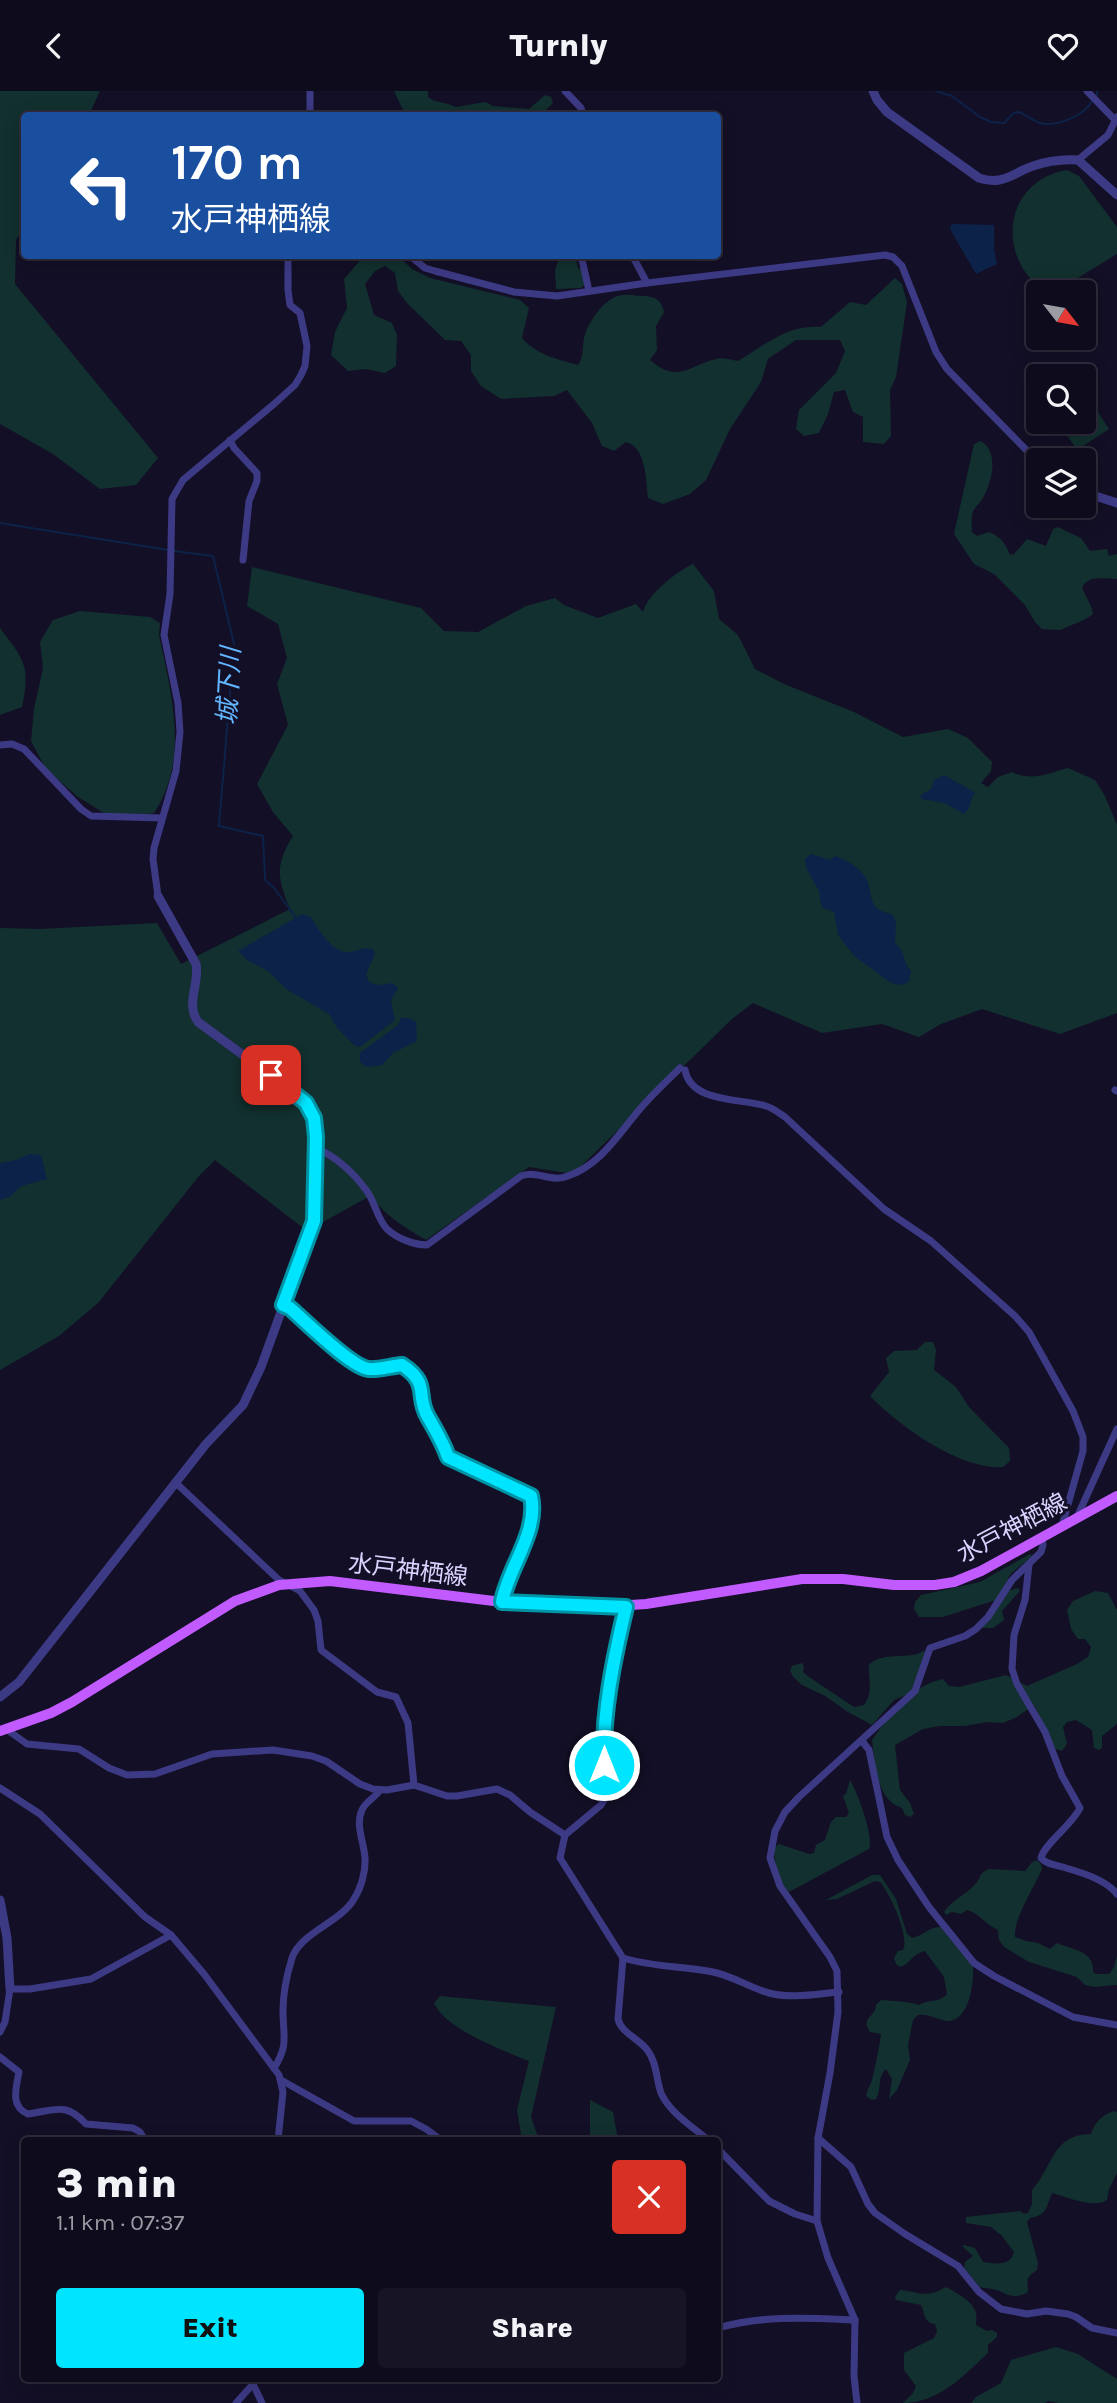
<!DOCTYPE html>
<html lang="en">
<head>
<meta charset="utf-8">
<style>
  body { margin:0; font-family:Karla,"Noto Sans JP",sans-serif; background:#171425; color:#f1f3f6; height:100vh; display:flex; flex-direction:column; font-size:26px; white-space:nowrap }
  * { box-sizing:border-box; margin:0 }
  p { font-size:23px; color:#9b9ba3 }
  .icon { flex:none; width:38px; height:38px; fill:none; stroke:currentColor; stroke-width:2; stroke-linecap:round; stroke-linejoin:round }
  .map { position:relative; flex:1; overflow:hidden }
  .panel { position:absolute; left:21px; top:2046px; width:700px; height:245px; display:flex; flex-direction:column; background:#0e0b1c; border-radius:7px; box-shadow:0 4px 18px #0003,0 0 0 2px #2e2b3b }
  .panel>* { flex:none }
  .banner { position:absolute; left:21px; top:21px; width:700px; height:147px; border-radius:7px; box-shadow:0 4px 18px #0003,0 0 0 2px #2e2b3b; background:#1a4fa0; color:#fff; overflow:hidden }
  .needle { width:46px; rotate:121deg }
  .fabs { position:absolute; left:1026px; top:189px; display:grid; gap:14px }
  .fabs a { display:grid; place-items:center; width:70px; height:70px; border-radius:7px; background:#0e0b1c; box-shadow:0 4px 18px #0003,0 0 0 2px #2e2b3b; font-size:35px }
  .pin { position:absolute; display:grid; place-items:center; width:60px; height:60px; color:#fff; margin:-30px; border-radius:14px; box-shadow:0 4px 10px #0006 }
  .me { position:absolute; width:77px; margin:-38px; rotate:0deg; stroke-linejoin:round; filter:drop-shadow(0 0 5px #0008) }
  .turn { display:flex; align-items:center; gap:24px; height:147px; padding:0 35px; font-size:32px }
  .turn .icon { width:91px; height:91px; stroke-width:2.5 }
  .turn b { display:block; font-size:49px; line-height:60px }
  .round { display:grid; place-items:center; flex:none; width:74px; height:74px; border-radius:7px; background:#171425 }
  .head { display:flex; align-items:center; justify-content:space-between; height:119px; padding:0 35px }
  h1 { font-size:42px; font-weight:800; line-height:52px }
  .primary-button { display:flex; gap:14px; margin-top:auto; padding:14px 35px }
  .primary-button a { flex:1; height:80px; border-radius:7px; background:#00e5ff; color:#111; font-size:28px; font-weight:800; line-height:80px; text-align:center }
  .primary-button a+a { background:#171425; color:#f1f3f6 }
  header { display:flex; justify-content:space-between; align-items:center; height:91px; padding:0 35px; background:#0e0b1c; font-size:32px; font-weight:800 }
  .map>svg:first-child { display:block }
  .green { fill:#12302f }
  .water { fill:#0c2248 }
  .lines { fill:none; stroke-linecap:round; stroke-linejoin:round }
  .stream { stroke:#0c2248; stroke-width:2 }
  .minor { stroke:#3d3a85; stroke-width:7 }
  .tertiary { stroke:#3d3a85; stroke-width:9 }
  .primary { stroke:#c25bff; stroke-width:10 }
  .route-casing { stroke:#0095a6; stroke-width:18 }
  .route { stroke:#00e5ff; stroke-width:12 }
  .labels { text-anchor:middle; dominant-baseline:central; stroke-width:6; stroke-linejoin:round; paint-order:stroke }
  .street-label { font-size:24px; fill:#d9d4ff; stroke:#130f26 }
  .water-label { font-size:26px; font-style:italic; fill:#62b6ff; stroke:#130f26 }
</style>
</head>
<body>
<header><svg class="icon" aria-label="back" viewBox="0 0 24 24"><path d="M15 5l-7 7 7 7"/></svg>Turnly<svg class="icon" aria-label="heart" viewBox="0 0 24 24"><path d="M12 20l-8-8c-3-5 5-10 8-4 3-6 11-1 8 4z"/></svg></header>
<div class="map">
<svg width="1117" height="2312" viewBox="0 0 1117 2312">
  <rect width="100%" height="100%" fill="#130f26"/>
  <g class="green">
    <path d="M0,0H100L89,24H24V135L16,149L15,193L158,367L136,394L100,398L53,363L0,333Z"/>
    <path d="M394,0H428V6C435,12 447,11 456,16L485,11L493,15L529,18L545,4L551,6L553,12L541,24H403L404,21Z"/>
    <path d="M1067,79L1079,85L1117,136V163L1055,201H1045C995,166 1003,90 1067,79Z"/>
    <path d="M364,165H398L412,178L430,187L520,209L529,217L522,247C537,264 557,268 578,274C584,265 582,258 584,247C588,231 605,205 623,204C630,203 638,205 645,205C656,206 662,210 664,221L656,235L657,259L650,269C678,293 688,275 716,268C722,266 731,269 738,270C765,254 788,233 821,236L850,211L866,214L895,187L902,193L907,211L896,286L890,299L891,345L884,353L863,351V326L853,321L845,299L834,301L828,323L819,342L804,345L796,338L799,319L836,282L845,260L840,249H796L768,268L761,291L730,338L706,389L690,403L663,413L648,407C646,389 646,356 626,351L614,360L602,355L592,332L567,299L554,305L501,308L481,295L471,280V264L461,250L445,249L408,213L398,200L395,182L385,175L375,180L365,193L374,224L392,232L397,244L396,275L385,282L366,278L348,280L331,264L335,241L347,217L344,188Z"/>
    <path d="M560,165H575L578,177L584,180L587,191L581,197L556,198L555,179Z"/>
    <path d="M1083,298L1109,338L1077,359L1058,331H1083Z"/>
    <path d="M981,350C1000,362 992,393 981,410C977,415 973,418 972,424C971,430 972,435 972,441L977,445L989,441C1001,446 1006,453 1010,464L1014,463L1027,448L1046,455L1053,438L1058,436L1081,447L1090,460L1107,458L1109,465L1117,463V488C1103,488 1090,484 1082,496C1085,506 1092,513 1093,523L1086,528L1060,539L1042,538L1035,531L1025,514L994,483L974,473L954,443L974,353Z"/>
    <path d="M693,473L714,500L719,528L738,544L755,578L784,593L854,621L903,646L948,638L968,647L992,671L991,680L981,692L988,696L998,686L1012,681C1031,691 1049,682 1068,677L1095,689L1105,705L1117,734V922L1060,943L982,918L941,933L919,946L882,933L822,942L753,912L732,928L573,1083L529,1076L426,1149C404,1136 386,1125 370,1105L307,1140L215,1069L199,1085L99,1211L59,1245L0,1279V837L40,838L157,832L181,873L290,818C277,787 275,774 293,745L273,721L257,693L288,634L277,593L287,567L278,533L247,515L252,476L421,517L444,540L478,541L526,515L555,507L564,514L598,527L636,513L643,521C647,504 677,480 693,473Z"/>
    <path d="M80,520L150,526L160,532L159,544C171,602 190,668 154,722L142,725L104,722L78,706L46,678L31,650L34,618L43,577L40,551L53,529Z"/>
    <path d="M0,537C24,569 31,575 22,616L0,624Z"/>
    <path d="M925,1251H933L936,1259L934,1279L956,1296L969,1316L1009,1357L1010,1370L1003,1376C960,1379 899,1335 870,1305L889,1281L886,1267L894,1260L917,1259Z"/>
    <path d="M1030,1463L1032,1465C1027,1470 1009,1483 1008,1487C1007,1491 1008,1496 1008,1500L1018,1497L1020,1500L1002,1520L1004,1529L993,1537H982L996,1509L943,1526H919L914,1518L915,1511L921,1504L980,1491Z"/>
    <path d="M1095,1500L1108,1502L1117,1519V1633L1102,1645V1657L1099,1659L1094,1657L1092,1639L1076,1629L1067,1631L1063,1636L1067,1653L1062,1660L1055,1658L1034,1614L1017,1626L1003,1632L987,1631L965,1635H940L923,1638L895,1654L900,1699L910,1712L914,1723L910,1726L905,1724L902,1717C876,1709 875,1673 872,1649C890,1624 912,1594 943,1588L949,1595L959,1596L1006,1584L1027,1595L1077,1573L1088,1566L1091,1556L1085,1548H1078L1071,1538L1067,1519L1073,1510Z"/>
    <path d="M924,1560L926,1562L918,1591L909,1603L894,1609L872,1634L848,1621L825,1605L802,1594L793,1586L790,1579L792,1575L802,1572L804,1575L803,1581L809,1586L854,1616L864,1614C874,1601 868,1589 869,1574C879,1563 899,1566 913,1564C917,1564 920,1561 924,1560Z"/>
    <path d="M850,1689C857,1700 874,1746 869,1758L789,1801C778,1789 774,1772 774,1756L779,1753L809,1763L814,1762L816,1754L825,1749L831,1731L836,1726H846L849,1722L843,1705L846,1703Z"/>
    <path d="M1037,1769L1041,1773L1042,1778C1035,1795 1013,1828 1015,1846L1026,1850L1038,1852L1050,1858L1057,1852C1073,1859 1095,1860 1093,1881L1096,1883H1109L1114,1876L1117,1865V1894L1094,1896L1085,1894L1077,1886L1029,1871L1004,1856L999,1849L998,1839C986,1834 980,1823 967,1819L961,1823L952,1821L946,1824L944,1821C954,1806 976,1800 981,1783L988,1778L1025,1780L1032,1771Z"/>
    <path d="M872,1784H880L896,1808L907,1843L912,1847C923,1845 930,1835 941,1836L973,1876C974,1891 970,1927 950,1930C940,1931 931,1922 918,1924L913,1929L908,1954L910,1969L897,1999L889,2008L892,1988L886,1978C877,1986 882,1998 876,2008L872,2009L866,2005C867,1999 870,1995 872,1989C874,1983 881,1947 881,1943L870,1941C860,1925 875,1928 876,1914L881,1909C894,1910 907,1910 919,1914C929,1908 940,1912 947,1903L944,1886L925,1860C911,1863 911,1873 900,1876L896,1873L894,1867L898,1860L903,1859C910,1846 890,1802 880,1791L875,1790L837,1808L826,1809Z"/>
    <path d="M440,1905L556,1916L531,2026L539,2049H522L517,2019L529,1970C503,1959 446,1939 434,1912Z"/>
    <path d="M590,2009L613,2021L618,2049H592L590,2044Z"/>
    <path d="M1114,2020L1117,2021V2082L1109,2098L1107,2109C1095,2118 1066,2106 1052,2102C1046,2117 1047,2124 1030,2127L1027,2131L1038,2172L1037,2179C1024,2188 1028,2188 1028,2201C1015,2208 1011,2205 999,2200C993,2197 987,2198 980,2196L964,2177L965,2171L973,2165L963,2156V2154L975,2157L983,2171C996,2173 1011,2175 1014,2161L1002,2145L991,2136L966,2132V2126L1020,2120L1024,2123L1028,2122L1032,2113V2099C1053,2076 1052,2043 1091,2043C1094,2032 1103,2023 1114,2020Z"/>
    <path d="M946,2196C955,2201 975,2211 976,2223C977,2226 976,2230 976,2234L987,2240L992,2239L997,2242V2246L988,2254V2262C963,2285 939,2312 903,2312L913,2302L916,2295L904,2279V2262L934,2247L937,2240L935,2233C924,2232 925,2222 921,2214L896,2209L895,2206L900,2199C920,2201 926,2208 946,2196Z"/>
    <path d="M1056,2256L1078,2263L1117,2288V2312H1058L1048,2310L1045,2312H971L976,2306L1001,2292L1011,2269Z"/>
  </g>
  <g class="water">
    <path d="M952,133L994,134V158L997,173L976,183L950,138Z"/>
    <path d="M944,684L976,702L973,704L969,717L964,723L945,712L921,708V704L931,698L934,689Z"/>
    <path d="M811,763L830,769L835,765C846,768 862,778 867,789C874,808 867,818 892,823L896,831L895,852C907,862 902,871 911,880L909,891L901,894L891,892L854,865L838,844L834,821L823,817L821,814L819,800L806,777L805,768Z"/>
    <path d="M302,823L311,826C319,840 334,864 351,861C360,859 364,856 373,858L375,863L366,883L369,891L378,894L393,892L398,897L391,909L395,929L360,956L355,955L337,937L329,923L286,898L268,880L248,870L238,860Z"/>
    <path d="M401,927H409L416,931L417,950L393,962L382,974L366,976L360,971V962L398,934Z"/>
    <path d="M29,1063L41,1064L47,1088L21,1095L11,1105L0,1109V1072L16,1069Z"/>
  </g>
  <g class="lines">
    <g class="stream">
      <path d="M936,0L952,5L980,26L991,31L1004,32L1014,22L1019,21C1026,24 1033,30 1040,32C1057,36 1084,25 1092,10"/>
      <path d="M1097,4V0"/>
      <path d="M0,432L168,459"/>
      <path d="M174,460L213,465L234,553L219,735L263,745L265,789L274,797L297,828"/>
    </g>
    <g class="minor">
      <path d="M310,0V24"/>
      <path d="M565,0L581,17L583,24"/>
      <path d="M1087,0L1115,29"/>
      <path d="M1078,69L1108,44L1117,26"/>
      <path d="M409,164L425,177L435,180L514,201L557,205L647,192L885,164L893,166L902,175L936,261L947,278L1038,371"/>
      <path d="M581,164L589,200"/>
      <path d="M632,164L647,192"/>
      <path d="M230,349L234,357L257,382V390L249,410L243,469"/>
      <path d="M0,654L12,653L24,658L81,718L91,725L162,727"/>
      <path d="M158,805L153,768L154,757L176,680L180,641L178,612L164,544L170,503L172,408L183,389L274,313L295,294L301,284L305,275L307,255L300,222L290,214L288,199V164"/>
      <path d="M685,979C691,1012 740,1007 766,1015C773,1017 779,1022 785,1026L884,1118L931,1150L1016,1226L1029,1241L1073,1320L1083,1346V1360L1062,1435"/>
      <path d="M1115,999L1117,1000"/>
      <path d="M316,1057C335,1065 354,1082 366,1099C375,1110 377,1128 387,1138C396,1147 414,1154 427,1154L521,1085C539,1079 550,1092 568,1085C599,1074 615,1048 635,1024C648,1007 665,992 680,977"/>
      <path d="M283,1214L290,1217C305,1230 352,1277 369,1278C379,1279 391,1275 402,1274C431,1293 415,1304 428,1326C436,1340 443,1351 448,1366L531,1405C539,1440 508,1477 502,1511"/>
      <path d="M175,1391L279,1489L300,1500L314,1519L318,1530L321,1559L377,1601L396,1606L408,1632L414,1694"/>
      <path d="M1077,1426L1117,1338"/>
      <path d="M1029,1474L1025,1509L1014,1544L1012,1578L1017,1593L1045,1641L1062,1685L1080,1717C1072,1734 1044,1753 1041,1767C1047,1774 1057,1774 1066,1777C1083,1782 1106,1789 1117,1803"/>
      <path d="M626,1516L615,1564L603,1646L606,1706L601,1714L565,1744L560,1767L623,1867L618,1928C621,1942 640,1948 648,1960C657,1972 656,1988 661,2002C669,2021 693,2036 708,2049"/>
      <path d="M6,1638L27,1653L79,1658L109,1677L127,1684L155,1683L212,1663L273,1659L312,1665L326,1670L360,1693L373,1698L387,1699L414,1694L447,1705H457L497,1698L510,1704L530,1721L565,1744"/>
      <path d="M862,1650L869,1659L887,1746L898,1769L929,1816L974,1872L994,1885L1073,1926L1117,1934"/>
      <path d="M0,1697L40,1723L145,1826L171,1844L204,1883L279,1984L283,2001L278,2049"/>
      <path d="M623,1867C652,1876 683,1875 713,1881C733,1885 750,1897 769,1902C791,1908 816,1903 839,1901"/>
      <path d="M0,1941L5,1931L10,1898H30L91,1888L171,1844"/>
      <path d="M0,1966L19,1981C16,1997 10,2016 28,2023C56,2019 66,2011 86,2033L133,2037L140,2041L145,2049"/>
      <path d="M274,1977C289,1954 283,1945 283,1920C283,1904 287,1883 292,1867C300,1842 341,1831 354,1808C361,1797 366,1780 365,1767C364,1751 355,1734 362,1719C365,1711 375,1707 380,1699"/>
      <path d="M281,1989L354,2030H411L426,2038L441,2049"/>
      <path d="M818,2047L851,2076L868,2113L875,2122L905,2143L958,2175L979,2201L1001,2218L1027,2223L1046,2220L1068,2223L1076,2226L1092,2237L1117,2242"/>
      <path d="M718,2058L769,2110L795,2123L817,2130"/>
      <path d="M718,2237C762,2224 809,2227 855,2229"/>
      <path d="M253,2287V2293L262,2312"/>
      <path d="M236,2312L253,2293"/>
      <path d="M857,2312L854,2285L855,2229L828,2167L817,2130L818,2047L830,1982L838,1921L837,1880L830,1866L780,1795L770,1767L775,1740L785,1721L799,1706L915,1600L930,1557L965,1545L976,1538L988,1526L1012,1489L1041,1461L1043,1454L1042,1447"/>
    </g>
    <g class="tertiary">
      <path d="M873,0L877,9L887,21L979,87C1002,95 1013,82 1033,75C1047,70 1063,68 1078,69L1117,104"/>
      <path d="M1083,401L1117,412"/>
      <path d="M0,1606L19,1591L206,1353L243,1314L261,1276L314,1130L316,1046L314,1027L310,1019L306,1012L288,997L198,931C185,912 200,893 196,873L158,805"/>
      <path d="M0,1809L7,1847L10,1898"/>
    </g>
    <path class="primary" d="M0,1640L51,1622L72,1611L235,1510L279,1494L330,1490L502,1511L600,1516L646,1513L802,1488H843L894,1494H935L954,1491L981,1480L1117,1405"/>
  </g>
  <g class="lines">
    <defs>
      <path id="route" d="M271,984L306,1012L314,1027L316,1046L314,1130L283,1214L290,1217C305,1230 352,1277 369,1278C379,1279 391,1275 402,1274C431,1293 415,1304 428,1326C436,1340 443,1351 448,1366L531,1405C539,1441 508,1477 502,1511L626,1516C614,1566 602,1623 604,1674"/>
    </defs>
    <use href="#route" class="route-casing"/>
    <use href="#route" class="route"/>
  </g>
  <g class="labels">
    <g class="street-label">
      <text transform="translate(1012 1437) rotate(-28)">水戸神栖線</text>
      <text transform="translate(408 1479) rotate(7)">水戸神栖線</text>
    </g>
    <g class="water-label">
      <text transform="translate(229 595) rotate(-87)">城下川</text>
    </g>
  </g>
</svg>
<div class="fabs">
<a><svg class="needle" viewBox="-14 -14 28 28"><path d="M0-13l5 13h-10z" fill="#e53935"/><path d="M0 13l5-13h-10z" fill="#9b9ba3"/></svg></a>
<a><svg class="icon" aria-label="search" viewBox="0 0 24 24"><circle cx="10" cy="10" r="6"/><path d="M15 15l6 6"/></svg></a>
<a><svg class="icon" aria-label="layers" viewBox="0 0 24 24"><path d="M12 4l9 5-9 5-9-5zM3 14l9 5 9-5"/></svg></a>
</div>
<div class="pin" style="left:271px;top:984px;background:#d93025"><svg class="icon" aria-label="arrive" viewBox="0 0 24 24"><path d="M6 21V4h12l-3 4 3 4H6"/></svg></div>
<svg class="me" style="left:604px;top:1674px" viewBox="-20 -20 40 40"><circle r="17" fill="#00e5ff" stroke="#fff" stroke-width="3"/><path d="M0-11L8 9 0 5-8 9z" fill="#fff"/></svg>
<div class="banner">
<div class="turn"><svg class="icon" aria-label="left" viewBox="0 0 24 24"><path d="M17 20v-9H6M10 6l-5 5 5 5"/></svg><div><b>170 m</b>水戸神栖線</div></div>
</div>
<section class="panel">
<div class="head"><div><h1>3 min</h1><p>1.1 km · 07:37</p></div><a class="round" style="background:#d93025;color:#fff"><svg class="icon" aria-label="close" viewBox="0 0 24 24"><path d="M6 6l12 12M18 6L6 18"/></svg></a></div>
<div class="primary-button"><a>Exit</a><a>Share</a></div>
</section>
</div>
</body>
</html>
